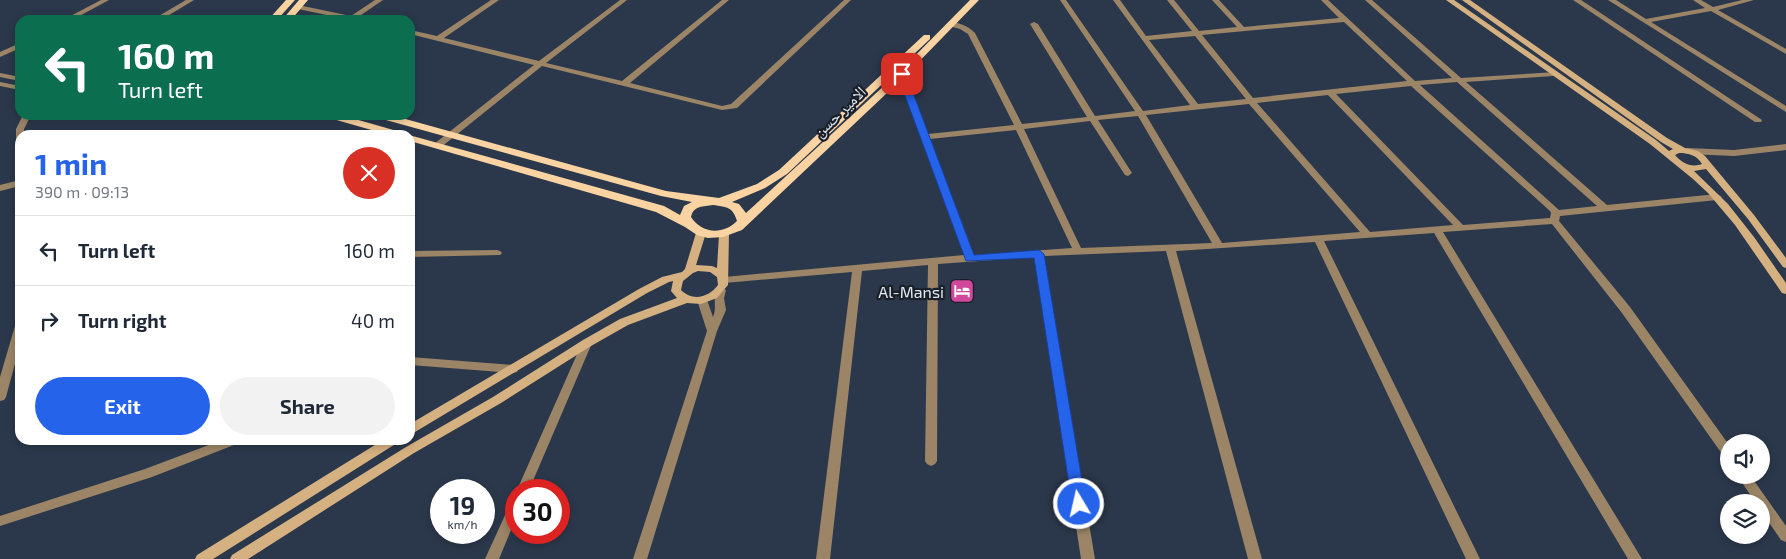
<!DOCTYPE html>
<html lang="en">
<head>
<meta charset="utf-8">
<style>
  body { margin:0; font-family:"Exo 2","Noto Naskh Arabic",sans-serif; background:#f2f2f3; color:#1f2937; height:100vh; display:flex; flex-direction:column; font-size:19px; white-space:nowrap }
  * { box-sizing:border-box; margin:0 }
  p { font-size:16px; color:#747a83 }
  .icon { flex:none; width:28px; height:28px; fill:none; stroke:currentColor; stroke-width:2; stroke-linecap:round; stroke-linejoin:round }
  .map { position:relative; flex:1; overflow:hidden }
  .drawer { position:absolute; left:15px; top:130px; width:400px; height:315px; display:flex; flex-direction:column; background:#fff; border-radius:15px; box-shadow:0 2px 8px #0003 }
  .drawer>* { flex:none }
  .guide { position:absolute; left:15px; top:15px; width:400px; height:105px; border-radius:15px; box-shadow:0 2px 8px #0003; background:#0b6e4f; color:#fff; overflow:hidden }
  .controls { position:absolute; left:1720px; top:434px; display:grid; gap:10px }
  .controls a { display:grid; place-items:center; width:50px; height:50px; border-radius:50%; background:#fff; box-shadow:0 2px 8px #0003; font-size:25px }
  .speed { position:absolute; left:430px; top:479px; display:flex; gap:10px; font-size:25px; font-weight:700; text-align:center }
  .speed>* { display:grid; place-content:center; width:65px; height:65px; border-radius:50%; background:#fff; box-shadow:0 2px 8px #0003; line-height:1 }
  .speed small { font-size:12px; font-weight:400 }
  .speed .limit { border:8px solid #d22; background:#fff; color:#111 }
  .pin { position:absolute; display:grid; place-items:center; width:42px; height:42px; color:#fff; margin:-21px; border-radius:10px; box-shadow:0 2px 8px #0006 }
  .me { position:absolute; width:55px; margin:-28px; rotate:351deg; stroke-linejoin:round; filter:drop-shadow(0 0 4px #0008) }
  .turn { display:flex; align-items:center; gap:18px; height:105px; padding:0 20px; font-size:22px }
  .turn .icon { width:65px; height:65px; stroke-width:2.5 }
  .turn b { display:block; font-size:35px; line-height:42px }
  .round { display:grid; place-items:center; flex:none; width:52px; height:52px; border-radius:26px; background:#f2f2f3 }
  .head { display:flex; align-items:center; justify-content:space-between; height:85px; padding:0 20px }
  h1 { font-size:30px; font-weight:700; line-height:38px; color:#2563eb }
  .button { display:flex; gap:10px; margin-top:auto; padding:10px 20px }
  .button a { flex:1; height:58px; border-radius:30px; background:#2563eb; color:#fff; font-size:20px; font-weight:700; line-height:58px; text-align:center }
  .button a+a { background:#f2f2f3; color:#1f2937 }
  ul { padding:0; list-style:none }
  li { display:flex; align-items:center; gap:15px; height:70px; padding:0 20px; border-top:1px solid #e0e1e3 }
  li div { flex:1 }
  li b { display:block; font-size:19px }
  li em { font-style:normal }
  .map>svg:first-child { display:block }
  .lines { fill:none; stroke-linecap:round; stroke-linejoin:round }
  .minor { fill:#9c8567; fill-rule:evenodd }
  .tertiary { fill:#9c8567; fill-rule:evenodd }
  .secondary { fill:#d5b080; fill-rule:evenodd }
  .primary { fill:#fad3a2; fill-rule:evenodd }
  .route { fill:#2563eb; stroke:#184099 }
  .labels { text-anchor:middle; dominant-baseline:central; stroke-width:4.5; stroke-linejoin:round; paint-order:stroke }
  .street-label { font-size:16px; fill:#e0e9f5; stroke:#1a1f28 }
  .poi-label { font-size:16px; fill:#e0e9f5; stroke:#1a1f28; text-anchor:end }
</style>
</head>
<body>
<div class="map">
<svg width="1786" height="559" viewBox="0 0 1786 559">
  <rect width="100%" height="100%" fill="#2b384b"/>
  <g class="lines">
    <g class="minor">
      <path d="M101,0H109L72,20H63Z"/>
      <path d="M186,0H194L161,20H152Z"/>
      <path d="M375,0H383L358,17L365,20H351L298,9L295,7L298,5L351,16Z"/>
      <path d="M491,0H499L444,38L539,61L620,0H627L546,63L622,81L722,0H729L630,83L722,106L731,104L844,0H851L737,108L722,110L542,66L440,148H434V144L534,65L410,34V30L437,36Z"/>
      <path d="M1060,0H1066L1143,111L1190,105L1113,0H1120L1146,36L1192,31L1167,0H1174L1199,31L1237,27L1212,0H1219L1244,27L1339,18L1321,0H1328L1415,81L1452,78L1365,0H1372L1461,78L1556,72L1557,74L1553,76L1466,82L1607,205L1717,194L1722,197L1717,200L1560,216L1559,221L1630,307L1729,445V460L1725,458L1622,313L1552,224L1443,232L1642,559H1628L1434,233L1324,241L1480,559H1466L1315,242L1176,251L1262,559H1248L1166,251L1044,256L1095,559H1081L1035,257L938,264L937,461L935,464L931,466L927,464L925,461L928,265L862,271L830,559H816L852,272L724,283L719,280L724,277L964,255L898,74L902,72L906,74L928,134L1014,125L968,34L960,29L949,26V22C959,22 968,26 975,33L1022,124L1087,117L1030,24L1034,22L1038,24L1095,116L1135,111ZM1344,22L1407,81L1253,98L1202,35ZM1195,36L1246,99L1198,104L1149,40ZM1457,82L1597,206L1559,210L1420,85ZM1411,86L1550,211L1551,213L1550,218L1463,225L1336,94ZM1328,95L1453,225L1370,232L1257,103ZM1249,104L1360,232L1222,243L1146,115ZM1138,116L1212,243L1081,248L1024,129L1090,121L1125,175L1128,176L1132,173L1098,120ZM1016,130L1072,248L974,255L930,139Z"/>
      <path d="M1573,0H1581L1762,120L1761,122H1755Z"/>
      <path d="M1608,0H1616L1646,19L1705,8L1693,0H1701L1713,7L1742,0H1754L1718,10L1786,49V54L1711,11L1651,22L1786,106V112Z"/>
      <path d="M20,43V48L0,57V52Z"/>
      <path d="M23,115H31L24,129V135H20V146L16,143V129Z"/>
      <path d="M20,180V186L0,191V185Z"/>
      <path d="M497,250L500,251L502,253L500,255L410,257V251Z"/>
      <path d="M721,287L726,290L724,298L726,310L717,331L647,559H633L707,331L697,300L698,297H706L713,317C717,308 713,300 716,290Z"/>
      <path d="M20,322V345L6,397L4,400L0,401V377L15,326L16,323Z"/>
      <path d="M587,339L591,340L592,343L529,490H517L582,343L583,340Z"/>
      <path d="M410,357L513,365L517,366L518,369L517,372L513,373L410,365Z"/>
      <path d="M222,440H241L239,443L152,477L0,526V516L145,469Z"/>
      <path d="M1737,475H1750L1786,526V542L1781,540L1761,511V502H1755Z"/>
      <path d="M516,499V518L499,559H485L512,500Z"/>
    </g>
    <g class="tertiary">
      <path d="M0,73L20,77V81L0,77Z"/>
      <path d="M0,82L20,86V90L0,86Z"/>
      <path d="M1786,144V150L1734,156L1687,154L1683,151L1687,148L1734,150Z"/>
    </g>
    <g class="secondary">
      <path d="M1446,0H1454L1656,140L1669,151L1673,149L1661,142L1462,0H1470L1667,138L1685,148L1698,151L1705,156L1754,215L1786,258V268L1783,267L1748,219L1706,169L1694,171L1728,204L1754,237L1786,283V294L1782,293L1735,225L1708,193L1693,179L1650,144ZM1679,153C1688,153 1697,155 1702,164C1691,168 1682,163 1675,155Z"/>
      <path d="M701,230L706,233L696,265L712,266L717,268L719,234L724,231L729,234L728,285L717,298L701,304L687,303L628,325L591,346L501,403L414,453L248,559H230L232,555L406,447L493,397L583,340L620,319L677,298L671,291L673,281L669,282L647,293L410,435V424L639,289L662,277L682,272L685,269L696,233ZM698,271L710,272L717,277L718,285C709,297 693,302 681,290L683,281L693,273Z"/>
      <path d="M383,440H399L397,443L213,559H195L197,555Z"/>
    </g>
    <g class="primary">
      <path d="M286,0H295L277,20H268Z"/>
      <path d="M299,0H308L291,20H282Z"/>
      <path d="M970,0H979L905,76L742,230L723,237L708,238L697,235L685,227L656,212L410,141L409,135L664,206L680,215L684,206L692,202L661,196L375,117L374,115H391L666,191L719,198L757,184L779,170L924,35H930V39L787,174L765,188L732,202L739,204L746,213L899,72ZM713,205C727,207 733,207 737,221C723,235 702,234 691,217C694,205 703,207 713,205Z"/>
      <path d="M325,115H341L404,133L405,135H389L326,117Z"/>
    </g>
  </g>
  <path class="route" d="M902,71L906,74L974,255L1039,250L1044,254L1086,504L1084,508L1079,510L1074,508L1072,504L1034,258L966,261L897,74Z"/>
  <defs>
    <symbol id="hotel-square" viewBox="-11 -11 22 22"><rect x="-9" y="-9" width="18" height="18" rx="4" fill="#d1479c" stroke="#1a1f28"/><path d="M-6-4.5h1.5V1H6V5H4.5V3h-9V5H-6ZM-4 0a1.8 1.8 0 1 1 3.6 0ZM.5 0V-2.5h3Q6-2.5 6 0Z" fill="#fff"/></symbol>
  </defs>
  <g fill-rule="evenodd">
    <use href="#hotel-square" x="948" y="277" width="28" height="28"/>
  </g>
  <g class="labels">
    <g class="street-label">
      <text transform="translate(839 111) rotate(-44)">الامير حسن</text>
    </g>
    <g class="poi-label">
      <text x="944" y="291">Al-Mansi</text>
    </g>
  </g>
</svg>
<div class="controls">
<a><svg class="icon" aria-label="sound" viewBox="0 0 24 24"><path d="M4 9h4l5-4v14l-5-4H4zM17 9q2 3 0 6"/></svg></a>
<a><svg class="icon" aria-label="layers" viewBox="0 0 24 24"><path d="M12 4l9 5-9 5-9-5zM3 14l9 5 9-5"/></svg></a>
</div>
<div class="speed"><div>19<small>km/h</small></div><div class="limit">30</div></div>
<div class="pin" style="left:902px;top:74px;background:#d93025"><svg class="icon" aria-label="arrive" viewBox="0 0 24 24"><path d="M6 21V4h12l-3 4 3 4H6"/></svg></div>
<svg class="me" style="left:1079px;top:504px" viewBox="-20 -20 40 40"><circle r="17" fill="#2563eb" stroke="#fff" stroke-width="3"/><path d="M0-11L8 9 0 5-8 9z" fill="#fff"/></svg>
<div class="guide">
<div class="turn"><svg class="icon" aria-label="left" viewBox="0 0 24 24"><path d="M17 20v-9H6M10 6l-5 5 5 5"/></svg><div><b>160 m</b>Turn left</div></div>
</div>
<section class="drawer">
<div class="head"><div><h1>1 min</h1><p>390 m · 09:13</p></div><a class="round" style="background:#d93025;color:#fff"><svg class="icon" aria-label="close" viewBox="0 0 24 24"><path d="M6 6l12 12M18 6L6 18"/></svg></a></div>
<ul>
<li><svg class="icon" aria-label="left" viewBox="0 0 24 24"><path d="M17 20v-9H6M10 6l-5 5 5 5"/></svg><div><b>Turn left</b></div><em>160 m</em></li>
<li><svg class="icon" aria-label="right" viewBox="0 0 24 24"><path d="M7 20v-9h11M14 6l5 5-5 5"/></svg><div><b>Turn right</b></div><em>40 m</em></li>
</ul>
<div class="button"><a>Exit</a><a>Share</a></div>
</section>
</div>
</body>
</html>
